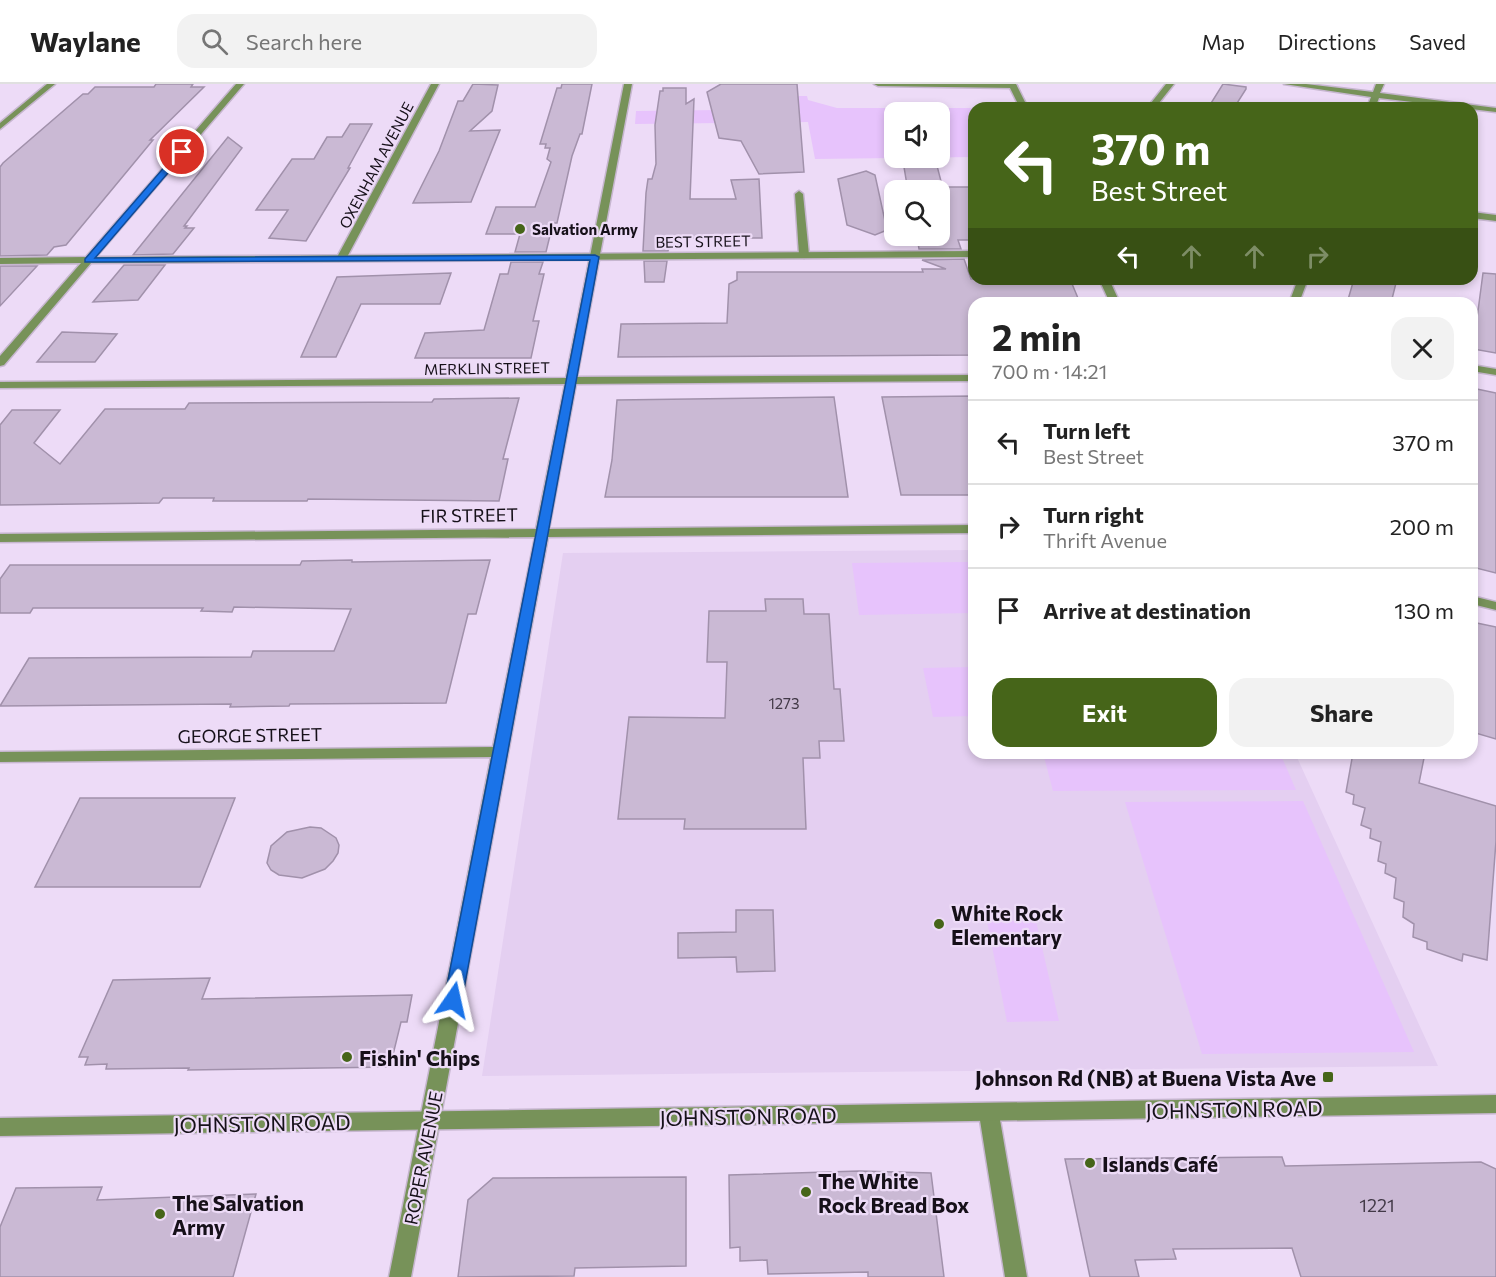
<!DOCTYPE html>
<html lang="en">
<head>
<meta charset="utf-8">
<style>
  body { margin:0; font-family:Commissioner,sans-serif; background:#f2f2f2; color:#222; height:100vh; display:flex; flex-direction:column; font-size:22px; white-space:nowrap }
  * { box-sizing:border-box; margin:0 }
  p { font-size:20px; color:#767676 }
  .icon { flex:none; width:33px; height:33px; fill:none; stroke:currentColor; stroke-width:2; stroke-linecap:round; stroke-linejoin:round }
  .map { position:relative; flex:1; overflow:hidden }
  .panel { position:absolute; left:968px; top:213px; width:510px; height:462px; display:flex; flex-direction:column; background:#fff; border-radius:18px; box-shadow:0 3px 9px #0003 }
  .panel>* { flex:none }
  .top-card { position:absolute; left:968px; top:18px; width:510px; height:183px; border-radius:18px; box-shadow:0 3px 9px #0003; background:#466519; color:#fff; overflow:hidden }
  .tools { position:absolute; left:884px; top:18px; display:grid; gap:12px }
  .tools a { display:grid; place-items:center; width:66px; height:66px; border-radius:12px; background:#fff; box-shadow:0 3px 9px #0003; font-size:30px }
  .pin { position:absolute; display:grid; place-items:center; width:51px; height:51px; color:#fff; margin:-26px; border:3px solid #fff; border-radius:50%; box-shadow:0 2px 6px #0007 }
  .me { position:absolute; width:66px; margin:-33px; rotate:11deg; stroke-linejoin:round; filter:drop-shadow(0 0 4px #0008) }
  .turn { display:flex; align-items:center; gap:21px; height:126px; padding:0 24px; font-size:27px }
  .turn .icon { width:78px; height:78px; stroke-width:2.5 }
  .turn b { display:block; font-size:42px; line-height:51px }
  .lanes { display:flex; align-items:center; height:57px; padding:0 24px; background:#0003; justify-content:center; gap:30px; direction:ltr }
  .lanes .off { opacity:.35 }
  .round { display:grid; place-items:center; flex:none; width:63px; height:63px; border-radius:18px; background:#f2f2f2 }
  .summary { display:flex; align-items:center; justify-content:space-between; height:102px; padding:0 24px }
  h1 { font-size:36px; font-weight:700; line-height:45px }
  .button { display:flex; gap:12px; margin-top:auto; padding:12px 24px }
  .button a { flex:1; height:69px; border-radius:18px; background:#466519; color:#fff; font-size:24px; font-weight:700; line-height:69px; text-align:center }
  .button a+a { background:#f2f2f2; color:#222 }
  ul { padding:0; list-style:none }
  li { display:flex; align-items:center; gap:18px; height:84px; padding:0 24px; border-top:2px solid #e0e0e0 }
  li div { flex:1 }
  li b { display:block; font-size:22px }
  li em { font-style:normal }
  header { display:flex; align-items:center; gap:36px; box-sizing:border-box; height:84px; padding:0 30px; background:#fff; border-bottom:2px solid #e0e0e0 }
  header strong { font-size:28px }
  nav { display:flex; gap:33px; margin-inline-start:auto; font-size:21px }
  .search { width:420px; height:54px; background:#f2f2f2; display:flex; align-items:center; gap:15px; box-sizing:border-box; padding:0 21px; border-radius:18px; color:#767676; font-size:22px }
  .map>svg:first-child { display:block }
  .built { fill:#e4cff1 }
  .green { fill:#e7c3fc; fill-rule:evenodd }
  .building { fill:#cab9d4; stroke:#a191ab; stroke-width:1.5 }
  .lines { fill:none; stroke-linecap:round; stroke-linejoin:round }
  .minor-casing { stroke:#c6b6cf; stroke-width:3 }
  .tertiary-casing { stroke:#c6b6cf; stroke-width:3 }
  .minor { fill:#779259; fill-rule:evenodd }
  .tertiary { fill:#779259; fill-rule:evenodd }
  .route { fill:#1a73e8; stroke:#114b97; stroke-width:1.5 }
  .poi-dot { fill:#466519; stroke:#eddbf7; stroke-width:2 }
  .labels { text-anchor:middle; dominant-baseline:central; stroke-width:4.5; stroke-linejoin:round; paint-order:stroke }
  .far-street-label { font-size:15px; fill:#161019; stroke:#eddbf7 }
  .far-poi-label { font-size:15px; font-weight:bold; fill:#161019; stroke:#eddbf7; text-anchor:start }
  .number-label { font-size:15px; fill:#433a48 }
  .street-label { font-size:18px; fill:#161019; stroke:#eddbf7 }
  .near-number-label { font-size:18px; fill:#433a48 }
  .near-poi-label { font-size:21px; font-weight:bold; fill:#161019; stroke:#eddbf7; text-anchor:start }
  .near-street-label { font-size:21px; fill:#161019; stroke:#eddbf7 }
</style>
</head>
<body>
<header>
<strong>Waylane</strong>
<div class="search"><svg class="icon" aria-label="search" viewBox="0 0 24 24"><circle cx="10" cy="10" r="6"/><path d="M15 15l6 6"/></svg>Search here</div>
<nav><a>Map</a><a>Directions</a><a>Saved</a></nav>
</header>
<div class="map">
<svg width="1496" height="1193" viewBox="0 0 1496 1193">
  <rect width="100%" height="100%" fill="#eddbf7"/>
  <path class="built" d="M973,466L974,669H1295L1438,982L482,992L563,469Z"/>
  <g class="green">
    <path d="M718,12H807L808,16L837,24H1007H974L973,73L815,75L808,38L635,40L636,27L718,26ZM894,28H939V74H894Z"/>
    <path d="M970,478L973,491V529L859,531L852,479Z"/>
    <path d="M973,583V632L933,633L923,584Z"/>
    <path d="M1043,669H1280L1296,706L1053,707Z"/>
    <path d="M1303,717L1414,968L1202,970L1125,718Z"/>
    <path d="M987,837H1036L1059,937L1007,938Z"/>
  </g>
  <g class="building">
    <path d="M156,0H193L191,3H204L150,56H153L66,161L54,163L47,171L0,172V83L3,79L83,10H88L95,3H154Z"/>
    <path d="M473,0L498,1L492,27L470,47L500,46L471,118L413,119L439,67L458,17H463Z"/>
    <path d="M562,0H592L582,50H580L572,72L557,139H553L546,168H515L520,150H486L496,123H535L551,78L547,75L550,64H545L546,60H540L557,4H561Z"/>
    <path d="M721,0H797L804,88L759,90L741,57L719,54L707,8Z"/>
    <path d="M1223,0L1246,3V5L1234,24H1208Z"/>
    <path d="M663,4H686V20L694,15L690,115H736L731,96L759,95L762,154H670L668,167H643L646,109L648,95H652L656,80L655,41L660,7H663Z"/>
    <path d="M350,40H372L348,84H350L306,157L269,154L288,126H256L292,75H314L327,53H342Z"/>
    <path d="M228,53L242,64L184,142H187L185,144H194L173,170L133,171Z"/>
    <path d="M903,77L936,78L942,101H907Z"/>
    <path d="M866,87L875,91L887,146L875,151L847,141L838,95Z"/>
    <path d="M939,103H974V156H958L961,165H919L917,152H939Z"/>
    <path d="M964,175L971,195H1070L1080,219H974V271L618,273L621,240L727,239L729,200L737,196V188H923L922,185H946L922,176Z"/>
    <path d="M644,177H667L664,198H645Z"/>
    <path d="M511,178H543L539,190H544L533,237H539L531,274H415L425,249L484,246L500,190H508Z"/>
    <path d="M124,181H165L138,216L93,218Z"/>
    <path d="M0,182H37L0,222Z"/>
    <path d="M451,189L440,220H361L336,273H301L337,193Z"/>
    <path d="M1483,189L1496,190V269L1473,265Z"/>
    <path d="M1354,195H1397L1391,219H1347Z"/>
    <path d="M62,248L117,250L95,278H37Z"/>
    <path d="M1472,304L1496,309V489L1472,483Z"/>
    <path d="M974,312V411H901L882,313Z"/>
    <path d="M834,313L848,413H605L612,376L617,316Z"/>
    <path d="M519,314L503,375H508L499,417L308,415L307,417H213L214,414H163L159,419L0,421V341L12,326H60L34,359L60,380L105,325H185L189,319L432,318L434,315Z"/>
    <path d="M352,476V478L490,476L476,530H468L446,619L290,620L289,622L230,623L231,620L0,622L29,574L251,573L253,567H334L351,525L234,523L232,528L201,527L203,524H33L30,529H0V495L10,481H300L302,477Z"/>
    <path d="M765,515H803L804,530H829L834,605H840L844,657H819L820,674H803L806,745H684L685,735H618L629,633L725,634L727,578H707L709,527H766Z"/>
    <path d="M1472,538L1496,543V655L1472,648Z"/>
    <path d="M1353,669H1425L1419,699L1496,722V757L1487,876L1463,870L1462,877L1427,865V858L1413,853L1414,840L1403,833L1404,818L1394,814L1396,794L1385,789L1386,780L1378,777L1381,758L1370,754L1371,745L1361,741L1365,724L1353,720L1354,711L1346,708Z"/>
    <path d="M80,714H235L200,803H35Z"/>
    <path d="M310,743L321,744L336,754L339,761L338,769L333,777L325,785L302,794L279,791L271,786L267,779L271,762L287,748Z"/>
    <path d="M736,826H773L775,887L737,888L736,873L678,874V849L736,848Z"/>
    <path d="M210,894L202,915L412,911L407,938H401L390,983L188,986L189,984L106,985L107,980L85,981L88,973H79L113,896Z"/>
    <path d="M1282,1073L1285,1082L1481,1078L1496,1085V1193H1301L1292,1164L1173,1165L1176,1175L1135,1176L1139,1193H1090L1065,1075Z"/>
    <path d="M859,1087L931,1089L944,1193H868V1188L768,1190L767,1176L740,1177V1163L730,1164L729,1091Z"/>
    <path d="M686,1093V1182L575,1184L574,1192L458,1193L468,1116L493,1094Z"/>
    <path d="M102,1103L97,1116L256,1110L233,1193H0V1143L16,1104Z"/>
  </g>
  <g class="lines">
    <defs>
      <g id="minor">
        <path d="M47,0H55L0,45V39Z"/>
        <path d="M431,0H439L346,175L338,177L336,175Z"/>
        <path d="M624,0H632L577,293L974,291V297L576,300L549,445L974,441V449L548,453L411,1193H389L491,673L0,678V668L493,663L535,453L0,458V450L536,445L565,300L0,304V298L566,294Z"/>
        <path d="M874,0H1014L1017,2L1013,4L878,2Z"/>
        <path d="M1166,0H1174L1155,24H1147Z"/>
        <path d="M1284,0H1306L1373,8L1376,0H1384L1380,9L1496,24V28L1379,14L1375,24H1367L1371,13Z"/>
        <path d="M799,107L803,110L809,171L804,174L799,171L795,110Z"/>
        <path d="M1472,128L1496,131V137L1472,134Z"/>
        <path d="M1298,195H1308L1299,219H1289Z"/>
        <path d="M989,1021L996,1024L999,1030L1027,1193H1005L979,1030L982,1024Z"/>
      </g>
      <g id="tertiary">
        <path d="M236,0H244L96,173L974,167V173L91,179L4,281L0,282V272L81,179L0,180V174L86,173Z"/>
        <path d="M1008,0H1016L1028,24H1020Z"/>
        <path d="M1099,195H1109L1120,219H1110Z"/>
        <path d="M1472,281L1496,285V291L1472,287Z"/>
        <path d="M1472,512L1496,518V526L1472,520Z"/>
        <path d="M1496,1011V1029L0,1052V1034Z"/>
      </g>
    </defs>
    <use href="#minor" class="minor-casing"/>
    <use href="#tertiary" class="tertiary-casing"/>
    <use href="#minor" class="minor"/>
    <use href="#tertiary" class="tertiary"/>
  </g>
  <path class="route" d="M179,66L186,68L95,174L595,171L599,173L462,916L459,921L453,923L447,921L444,916L590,176L85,178V175Z"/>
  <g class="poi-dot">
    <circle cx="520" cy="145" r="6"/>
    <circle cx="939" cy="840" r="6"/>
    <circle cx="347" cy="973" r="6"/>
    <rect x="1322" y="987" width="12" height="12" rx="3"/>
    <circle cx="1090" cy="1079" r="6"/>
    <circle cx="806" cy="1108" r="6"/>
    <circle cx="160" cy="1130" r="6"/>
  </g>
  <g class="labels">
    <g class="far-street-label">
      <text transform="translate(376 81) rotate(-62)">OXENHAM AVENUE</text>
      <text transform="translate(703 157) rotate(-1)">BEST STREET</text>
      <text transform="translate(487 284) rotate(-1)">MERKLIN STREET</text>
    </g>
    <g class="far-poi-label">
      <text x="532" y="145">Salvation Army</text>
    </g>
    <g class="number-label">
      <text x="784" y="619">1273</text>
    </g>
    <g class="street-label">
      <text transform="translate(469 431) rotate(-1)">FIR STREET</text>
      <text transform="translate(250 651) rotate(-1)">GEORGE STREET</text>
      <text transform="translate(423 1074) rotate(-79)">ROPER AVENUE</text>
    </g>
    <g class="near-number-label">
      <text x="1377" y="1121">1221</text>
    </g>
    <g class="near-poi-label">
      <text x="951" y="828">White Rock<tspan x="951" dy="24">Elementary</tspan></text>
      <text x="359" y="973">Fishin' Chips</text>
      <text x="1316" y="993" text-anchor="end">Johnson Rd (NB) at Buena Vista Ave</text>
      <text x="1102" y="1079">Islands Café</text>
      <text x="818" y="1096">The White<tspan x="818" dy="24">Rock Bread Box</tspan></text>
      <text x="172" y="1118">The Salvation<tspan x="172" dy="24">Army</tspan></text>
    </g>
    <g class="near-street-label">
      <text transform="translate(1234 1025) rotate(-1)">JOHNSTON ROAD</text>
      <text transform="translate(748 1032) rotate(-1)">JOHNSTON ROAD</text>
      <text transform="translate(262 1039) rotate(-1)">JOHNSTON ROAD</text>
    </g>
  </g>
</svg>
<div class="tools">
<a><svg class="icon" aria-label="sound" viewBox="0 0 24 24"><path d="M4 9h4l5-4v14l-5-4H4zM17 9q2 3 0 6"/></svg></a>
<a><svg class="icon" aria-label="search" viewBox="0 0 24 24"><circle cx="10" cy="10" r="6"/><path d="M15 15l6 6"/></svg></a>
</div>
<div class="pin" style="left:182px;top:68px;background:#d93025"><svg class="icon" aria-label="arrive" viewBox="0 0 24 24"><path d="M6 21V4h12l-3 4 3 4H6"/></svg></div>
<svg class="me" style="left:453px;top:916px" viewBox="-20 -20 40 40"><path d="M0-17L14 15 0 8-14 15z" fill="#1a73e8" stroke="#fff" stroke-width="4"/></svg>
<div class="top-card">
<div class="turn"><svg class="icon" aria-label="left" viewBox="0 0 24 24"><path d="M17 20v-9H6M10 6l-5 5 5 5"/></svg><div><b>370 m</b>Best Street</div></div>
<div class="lanes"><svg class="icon" aria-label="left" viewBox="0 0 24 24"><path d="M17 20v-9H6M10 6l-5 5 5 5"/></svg><svg class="icon off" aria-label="ahead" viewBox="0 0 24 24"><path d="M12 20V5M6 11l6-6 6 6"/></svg><svg class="icon off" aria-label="ahead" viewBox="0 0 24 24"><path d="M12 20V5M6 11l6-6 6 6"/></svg><svg class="icon off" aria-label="right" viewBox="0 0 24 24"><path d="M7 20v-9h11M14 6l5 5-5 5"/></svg></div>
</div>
<section class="panel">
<div class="summary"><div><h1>2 min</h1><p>700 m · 14:21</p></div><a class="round"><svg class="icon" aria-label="close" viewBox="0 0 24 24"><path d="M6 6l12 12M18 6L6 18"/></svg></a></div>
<ul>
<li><svg class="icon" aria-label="left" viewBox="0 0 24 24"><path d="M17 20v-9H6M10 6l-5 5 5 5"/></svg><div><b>Turn left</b><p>Best Street</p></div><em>370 m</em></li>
<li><svg class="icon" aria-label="right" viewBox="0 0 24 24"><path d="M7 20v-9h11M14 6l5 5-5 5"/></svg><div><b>Turn right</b><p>Thrift Avenue</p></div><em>200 m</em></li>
<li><svg class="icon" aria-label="arrive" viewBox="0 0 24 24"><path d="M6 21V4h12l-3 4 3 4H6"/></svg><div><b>Arrive at destination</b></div><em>130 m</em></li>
</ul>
<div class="button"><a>Exit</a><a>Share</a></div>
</section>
</div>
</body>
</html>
